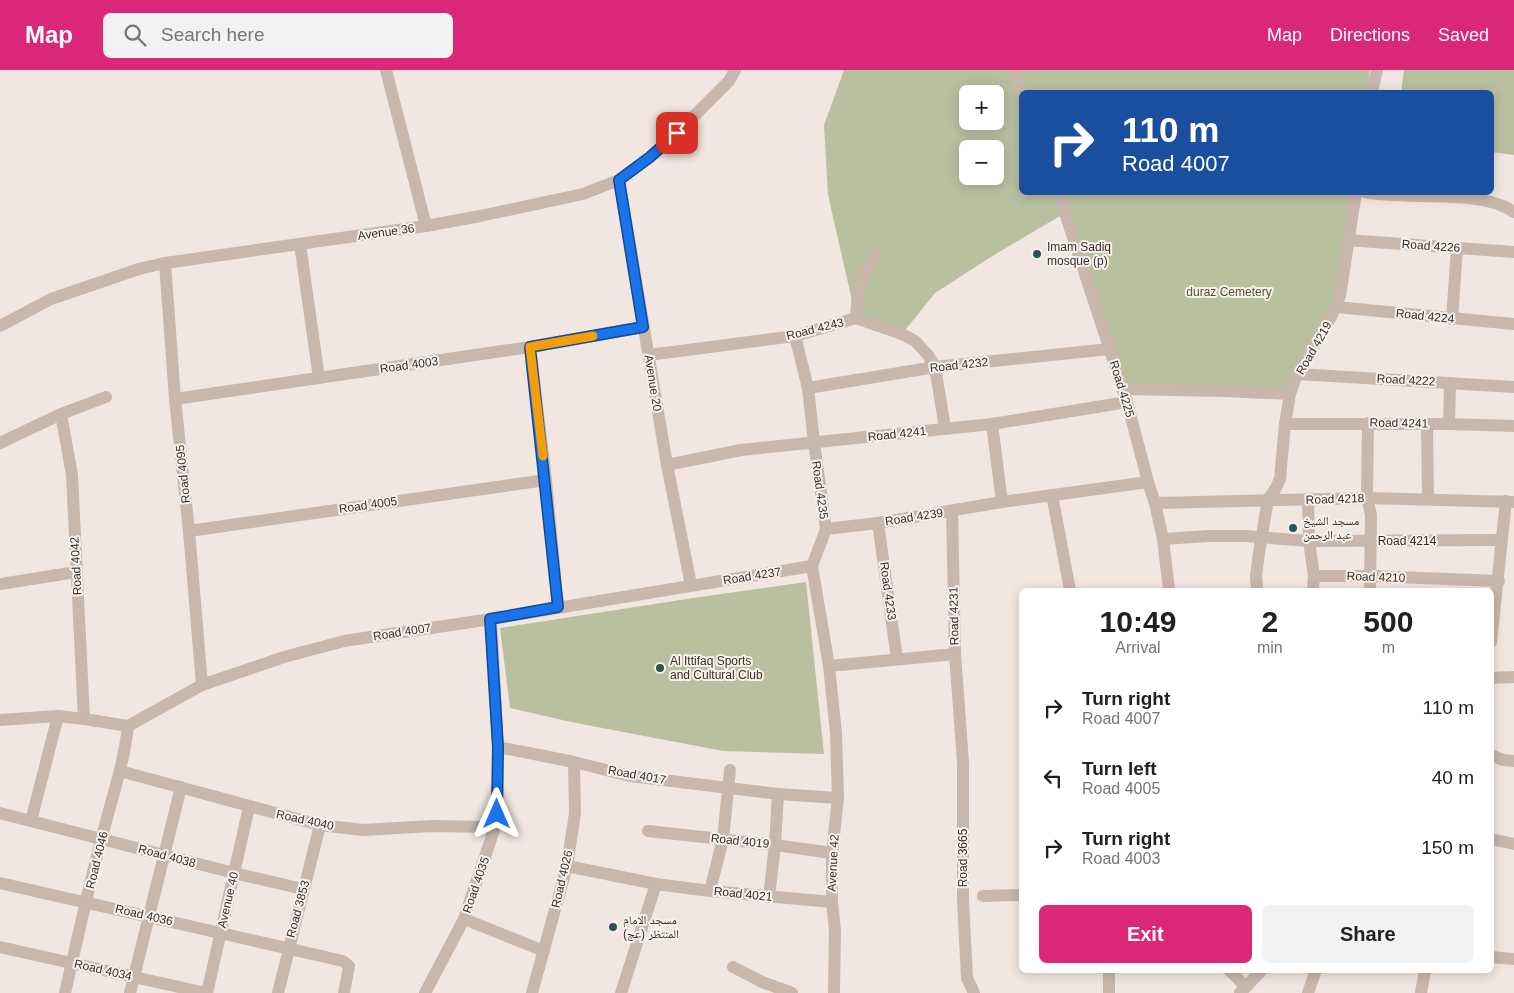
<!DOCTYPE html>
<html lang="en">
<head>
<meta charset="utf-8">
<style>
  body { margin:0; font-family:Arial,"Noto Naskh Arabic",sans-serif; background:#f2f2f2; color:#202124; height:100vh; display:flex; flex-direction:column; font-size:19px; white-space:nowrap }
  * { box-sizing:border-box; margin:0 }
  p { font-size:16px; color:#757577 }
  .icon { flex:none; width:28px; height:28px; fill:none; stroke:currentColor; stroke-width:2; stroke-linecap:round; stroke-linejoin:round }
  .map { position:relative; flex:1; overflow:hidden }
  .drawer { position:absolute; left:1019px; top:518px; width:475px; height:385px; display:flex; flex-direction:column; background:#fff; border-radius:8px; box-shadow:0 2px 12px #0003 }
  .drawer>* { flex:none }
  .top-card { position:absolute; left:1019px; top:20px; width:475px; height:105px; border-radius:8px; box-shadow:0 2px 12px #0003; background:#1a4fa0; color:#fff; overflow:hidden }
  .buttons { position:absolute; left:959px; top:15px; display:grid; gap:10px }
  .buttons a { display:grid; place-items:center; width:45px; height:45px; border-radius:8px; background:#fff; box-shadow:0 2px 12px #0003; font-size:25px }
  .pin { position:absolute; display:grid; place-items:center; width:42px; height:42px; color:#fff; margin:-21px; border-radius:10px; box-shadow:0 2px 8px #0006 }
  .me { position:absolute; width:55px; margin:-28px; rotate:0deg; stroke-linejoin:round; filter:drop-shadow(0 0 4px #0008) }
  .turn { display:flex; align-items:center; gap:18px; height:105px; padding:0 20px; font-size:22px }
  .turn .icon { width:65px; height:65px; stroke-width:2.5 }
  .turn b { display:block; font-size:35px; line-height:42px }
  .eta { display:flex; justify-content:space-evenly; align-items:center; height:85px; text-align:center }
  .eta b { font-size:30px; font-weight:700; line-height:35px }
  .button { display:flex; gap:10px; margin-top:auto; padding:10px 20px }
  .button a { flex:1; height:58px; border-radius:8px; background:#db2777; color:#fff; font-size:20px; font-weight:700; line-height:58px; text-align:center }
  .button a+a { background:#f2f2f2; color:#202124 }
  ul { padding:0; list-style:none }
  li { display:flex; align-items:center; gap:15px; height:70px; padding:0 20px }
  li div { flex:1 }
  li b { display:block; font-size:19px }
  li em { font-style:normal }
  header { display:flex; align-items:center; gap:30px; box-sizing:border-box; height:70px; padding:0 25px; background:#db2777; color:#fff }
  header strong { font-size:24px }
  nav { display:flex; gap:28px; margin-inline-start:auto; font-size:18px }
  .search { width:350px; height:45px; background:#f2f2f2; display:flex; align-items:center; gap:12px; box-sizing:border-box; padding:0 18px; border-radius:8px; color:#757577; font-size:19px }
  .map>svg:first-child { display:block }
  .green { fill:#b9c0a0; fill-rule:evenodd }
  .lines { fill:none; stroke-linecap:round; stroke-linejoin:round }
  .minor { stroke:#c9b7ac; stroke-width:12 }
  .tertiary { stroke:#c9b7ac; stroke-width:12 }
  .route-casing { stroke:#114b97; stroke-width:12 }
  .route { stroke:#1a73e8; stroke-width:9 }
  .slow { stroke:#f59e0b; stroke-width:9 }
  .poi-dot { fill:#225756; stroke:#f9f2ec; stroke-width:2 }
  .labels { text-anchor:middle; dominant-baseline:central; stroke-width:4; stroke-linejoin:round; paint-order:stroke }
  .street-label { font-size:12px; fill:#382d2a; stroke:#f9f2ec }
  .poi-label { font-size:12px; fill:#382d2a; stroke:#f9f2ec; text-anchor:start }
  .park-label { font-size:12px; fill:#4b5530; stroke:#f9f2ec }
</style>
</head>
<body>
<header>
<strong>Map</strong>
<div class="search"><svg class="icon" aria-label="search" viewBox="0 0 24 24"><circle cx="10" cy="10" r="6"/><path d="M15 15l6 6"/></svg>Search here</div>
<nav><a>Map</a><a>Directions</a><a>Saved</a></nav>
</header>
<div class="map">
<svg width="1514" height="923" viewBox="0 0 1514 923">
  <rect width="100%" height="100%" fill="#f2e7e0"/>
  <g class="green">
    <path d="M844,0H1370L1367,22H1021V122L1354,123L1336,237L1290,324L1122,319L1065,143L994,185L935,223L902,264L856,248L828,125L824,55ZM968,24H995V51H968ZM968,79H995V106H968Z"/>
    <path d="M1404,0H1514V85L1491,82V22H1401Z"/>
    <path d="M806,512L824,684L723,681L571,652L510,638L500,558L693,528Z"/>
  </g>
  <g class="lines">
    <g class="minor">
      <path d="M386,0L426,156"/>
      <path d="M1013,0L1022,22"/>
      <path d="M619,110L667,395L691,515"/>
      <path d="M1058,122L1127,332L1148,412L1155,433L1163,469L1169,520"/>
      <path d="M1347,170L1514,182"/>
      <path d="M300,174L319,308"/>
      <path d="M165,193L175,329L189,461L202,615"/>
      <path d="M1336,237L1514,254"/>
      <path d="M856,248C857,222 860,206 876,184"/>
      <path d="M1452,249L1457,178"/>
      <path d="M795,266L808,318L814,372L826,459L812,496L829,596L836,663L838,728L832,783V832L835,861L834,923"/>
      <path d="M530,277L546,410L558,537"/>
      <path d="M649,285L795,266L856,248L902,264L915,271L928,285L935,297L945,358"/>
      <path d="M1297,304L1514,317"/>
      <path d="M808,318L935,297L1110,279"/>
      <path d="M1122,319L1225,321L1290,324"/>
      <path d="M175,329L530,277L643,257"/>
      <path d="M61,344L72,405L84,649"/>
      <path d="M1368,353L1367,428L1371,445L1370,520"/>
      <path d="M992,354L1002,432"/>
      <path d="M1285,354H1449L1514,356"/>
      <path d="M1427,354L1428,429"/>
      <path d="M1449,354L1450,313"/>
      <path d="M0,373L61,344L106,327"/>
      <path d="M667,395L741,380L992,354L1127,332"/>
      <path d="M1052,425L1070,520"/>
      <path d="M1308,430L1309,471L1314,506L1313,520"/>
      <path d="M1155,433L1367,428L1514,432"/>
      <path d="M952,441L955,584L963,692V831L967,908L974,923"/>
      <path d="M878,453L897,589"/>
      <path d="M826,459L878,453L1002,432L1148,412"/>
      <path d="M189,461L546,410"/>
      <path d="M1163,469L1208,466H1246L1309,471L1501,470"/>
      <path d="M1314,506H1370L1499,511"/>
      <path d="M0,514L76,502"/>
      <path d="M1257,520L1256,506L1259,483L1268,429L1276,418L1280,409L1285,354L1290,324L1297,304L1331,247L1340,226L1356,122"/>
      <path d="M1491,572L1506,431"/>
      <path d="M829,596L955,584"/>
      <path d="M1491,608L1514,607"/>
      <path d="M0,650L58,646L84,649L128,656"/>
      <path d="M128,656L202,615L284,587L344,571L491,549L812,496"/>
      <path d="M498,677L574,692L630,706L778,724L838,728"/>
      <path d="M1491,685L1503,690L1514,691"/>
      <path d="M120,701L320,755L363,760L432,756L495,757"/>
      <path d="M0,743L234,803L303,819"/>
      <path d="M31,751L58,646"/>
      <path d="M648,761L775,775L832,783"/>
      <path d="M1491,769L1514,774"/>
      <path d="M567,796L656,814L710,821L832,832"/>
      <path d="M0,813L343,891L349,896L344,923"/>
      <path d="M710,821L723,769L730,700"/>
      <path d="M983,826L1021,825"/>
      <path d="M769,827L775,775L778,724"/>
      <path d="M464,849L544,881"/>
      <path d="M0,877L206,923"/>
      <path d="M1491,887L1514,889"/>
      <path d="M733,897L762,912L792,923"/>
      <path d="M1229,900L1245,916"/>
      <path d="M65,923C77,871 88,819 102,767C111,730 124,694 128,656"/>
      <path d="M130,923L181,717"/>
      <path d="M207,923L249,737"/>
      <path d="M278,923L320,755"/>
      <path d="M425,923L464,849L495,757L497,744L498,677L491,549"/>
      <path d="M532,923L567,796L575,743L574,692"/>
      <path d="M621,923L656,814"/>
      <path d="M1109,923V900"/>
      <path d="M1240,923L1262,900"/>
      <path d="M1308,923L1316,900"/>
      <path d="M1421,923L1425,900"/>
    </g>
    <g class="tertiary">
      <path d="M1372,22L1377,0"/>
      <path d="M1363,122C1405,131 1480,118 1514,142"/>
      <path d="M0,256L51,229L139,199L165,193L426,156L480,146L583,124L619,110L650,87L669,71L729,11L735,0"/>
    </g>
  </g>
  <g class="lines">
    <defs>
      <path id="route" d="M497,744L498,677L490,549L558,537L530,277L643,257L619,110L650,87L677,63"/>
    </defs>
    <use href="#route" class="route-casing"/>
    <use href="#route" class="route"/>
    <path class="slow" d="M543,386L530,277L593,266"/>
  </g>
  <g class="poi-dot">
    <circle cx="1037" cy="184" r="5"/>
    <circle cx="1293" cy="458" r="5"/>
    <circle cx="660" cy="598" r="5"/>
    <circle cx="613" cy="857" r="5"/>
  </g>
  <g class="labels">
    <g class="street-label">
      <text transform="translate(386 162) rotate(-8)">Avenue 36</text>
      <text transform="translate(1431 176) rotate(4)">Road 4226</text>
      <text transform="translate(1425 246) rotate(6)">Road 4224</text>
      <text transform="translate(815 259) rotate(-14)">Road 4243</text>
      <text transform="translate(1314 278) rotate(-60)">Road 4219</text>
      <text transform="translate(409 295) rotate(-8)">Road 4003</text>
      <text transform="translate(959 295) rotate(-6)">Road 4232</text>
      <text transform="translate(1406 310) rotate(3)">Road 4222</text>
      <text transform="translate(653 313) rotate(81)">Avenue 20</text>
      <text transform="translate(1122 319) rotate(73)">Road 4225</text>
      <text transform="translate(1399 353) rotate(1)">Road 4241</text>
      <text transform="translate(897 364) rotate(-6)">Road 4241</text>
      <text transform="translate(183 404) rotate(-96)">Road 4095</text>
      <text transform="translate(820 420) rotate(82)">Road 4235</text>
      <text transform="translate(1335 429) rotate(-2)">Road 4218</text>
      <text transform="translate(368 435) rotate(-8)">Road 4005</text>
      <text transform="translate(914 447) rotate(-9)">Road 4239</text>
      <text x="1407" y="471">Road 4214</text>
      <text transform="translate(76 496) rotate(-93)">Road 4042</text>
      <text transform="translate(752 506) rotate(-9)">Road 4237</text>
      <text transform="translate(1376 507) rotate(2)">Road 4210</text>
      <text transform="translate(888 521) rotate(82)">Road 4233</text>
      <text transform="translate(954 546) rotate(-91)">Road 4231</text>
      <text transform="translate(402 562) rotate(-9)">Road 4007</text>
      <text transform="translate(637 705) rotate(10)">Road 4017</text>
      <text transform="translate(305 750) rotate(12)">Road 4040</text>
      <text transform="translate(740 771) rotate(6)">Road 4019</text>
      <text transform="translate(167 786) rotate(15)">Road 4038</text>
      <text transform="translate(963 788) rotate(-90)">Road 3665</text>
      <text transform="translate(97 790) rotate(-76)">Road 4046</text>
      <text transform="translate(833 793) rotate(-87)">Avenue 42</text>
      <text transform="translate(562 809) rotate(-77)">Road 4026</text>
      <text transform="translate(476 815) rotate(-71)">Road 4035</text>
      <text transform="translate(743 824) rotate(6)">Road 4021</text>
      <text transform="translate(228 830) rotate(-77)">Avenue 40</text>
      <text transform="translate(298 839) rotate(-75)">Road 3853</text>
      <text transform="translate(144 845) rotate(13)">Road 4036</text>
      <text transform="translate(103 900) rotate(13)">Road 4034</text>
    </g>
    <g class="poi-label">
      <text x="1047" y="177">Imam Sadiq<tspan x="1047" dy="14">mosque (p)</tspan></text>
      <text x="1303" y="451">مسجد الشيخ<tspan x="1303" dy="14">عبد الرحمن</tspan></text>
      <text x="670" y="591">Al Ittifaq Sports<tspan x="670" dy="14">and Cultural Club</tspan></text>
      <text x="623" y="850">مسجد الامام<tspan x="623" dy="14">المنتظر (عج)</tspan></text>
    </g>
    <g class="park-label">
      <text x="1229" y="222">duraz Cemetery</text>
    </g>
  </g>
</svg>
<div class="buttons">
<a>+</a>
<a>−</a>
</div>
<div class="pin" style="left:677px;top:63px;background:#d93025"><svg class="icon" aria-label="arrive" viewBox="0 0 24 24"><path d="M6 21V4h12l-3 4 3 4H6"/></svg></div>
<svg class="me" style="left:497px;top:744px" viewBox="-20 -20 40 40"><path d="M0-17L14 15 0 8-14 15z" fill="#1a73e8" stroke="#fff" stroke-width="4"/></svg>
<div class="top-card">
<div class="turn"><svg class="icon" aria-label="right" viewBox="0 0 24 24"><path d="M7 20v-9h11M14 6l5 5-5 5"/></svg><div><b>110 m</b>Road 4007</div></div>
</div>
<section class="drawer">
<div class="eta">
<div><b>10:49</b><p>Arrival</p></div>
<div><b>2</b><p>min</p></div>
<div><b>500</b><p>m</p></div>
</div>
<ul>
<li><svg class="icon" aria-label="right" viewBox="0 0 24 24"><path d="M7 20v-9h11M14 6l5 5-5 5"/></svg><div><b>Turn right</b><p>Road 4007</p></div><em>110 m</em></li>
<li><svg class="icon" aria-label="left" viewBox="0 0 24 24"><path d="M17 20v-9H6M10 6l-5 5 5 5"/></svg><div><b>Turn left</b><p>Road 4005</p></div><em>40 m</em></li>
<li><svg class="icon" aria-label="right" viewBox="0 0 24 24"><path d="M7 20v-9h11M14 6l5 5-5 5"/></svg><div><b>Turn right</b><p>Road 4003</p></div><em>150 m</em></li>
</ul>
<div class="button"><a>Exit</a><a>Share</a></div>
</section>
</div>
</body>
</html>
